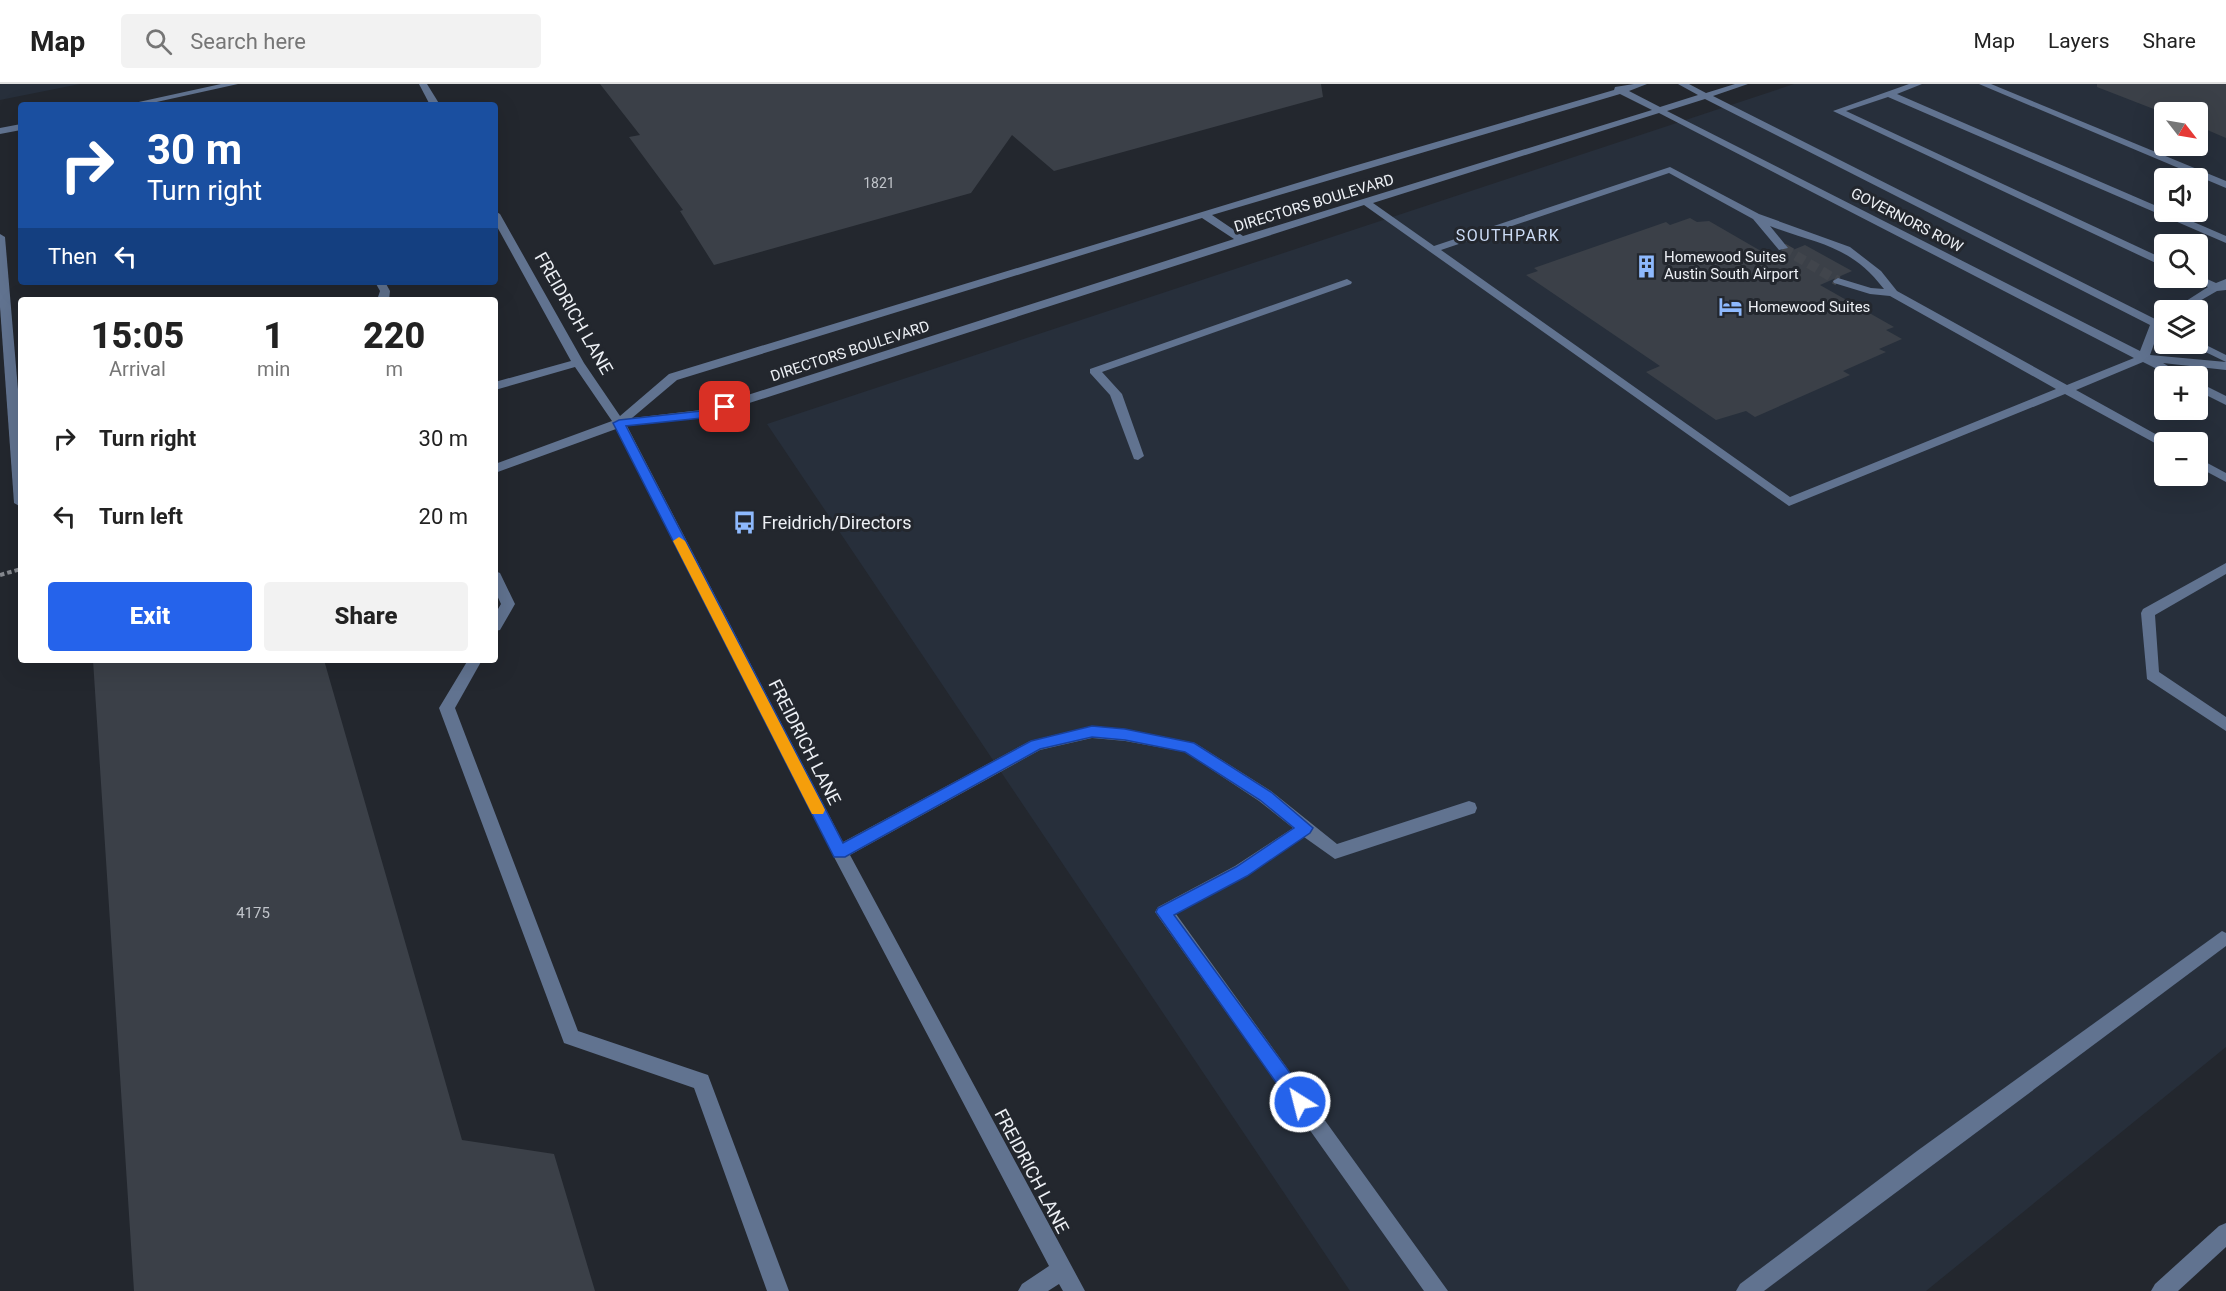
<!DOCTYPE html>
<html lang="en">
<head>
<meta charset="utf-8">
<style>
  body { margin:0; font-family:Roboto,sans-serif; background:#f2f2f2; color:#222; height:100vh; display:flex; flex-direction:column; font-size:22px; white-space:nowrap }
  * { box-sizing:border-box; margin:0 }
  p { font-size:20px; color:#767676 }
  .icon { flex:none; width:33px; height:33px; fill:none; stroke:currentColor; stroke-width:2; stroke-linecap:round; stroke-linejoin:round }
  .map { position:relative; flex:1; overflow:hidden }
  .drawer { position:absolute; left:18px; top:213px; width:480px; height:366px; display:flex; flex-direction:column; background:#fff; border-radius:6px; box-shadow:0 6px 24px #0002 }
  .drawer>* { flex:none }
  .banner { position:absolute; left:18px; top:18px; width:480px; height:183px; border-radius:6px; box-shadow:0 6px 24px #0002; background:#1a4fa0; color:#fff; overflow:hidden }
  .needle { width:39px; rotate:121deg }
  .fabs { position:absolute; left:2154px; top:18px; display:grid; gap:12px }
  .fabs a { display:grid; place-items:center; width:54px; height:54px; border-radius:6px; background:#fff; box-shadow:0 6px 24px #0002; font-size:30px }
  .pin { position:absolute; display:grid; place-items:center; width:51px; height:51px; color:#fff; margin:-26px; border-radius:12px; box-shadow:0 3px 9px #0006 }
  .me { position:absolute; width:66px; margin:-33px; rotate:324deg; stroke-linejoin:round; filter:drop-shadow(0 0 4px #0008) }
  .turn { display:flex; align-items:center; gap:21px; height:126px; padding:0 30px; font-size:27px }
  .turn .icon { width:78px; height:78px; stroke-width:2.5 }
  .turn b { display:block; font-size:42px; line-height:51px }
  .then { display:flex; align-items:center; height:57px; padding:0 30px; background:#0003; gap:12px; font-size:22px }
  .eta { display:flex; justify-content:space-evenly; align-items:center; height:102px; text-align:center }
  .eta b { font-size:36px; font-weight:800; line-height:42px }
  .button { display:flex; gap:12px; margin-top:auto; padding:12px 30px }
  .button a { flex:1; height:69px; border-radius:6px; background:#2563eb; color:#fff; font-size:24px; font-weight:800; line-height:69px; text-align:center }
  .button a+a { background:#f2f2f2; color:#222 }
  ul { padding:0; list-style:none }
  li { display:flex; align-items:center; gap:18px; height:78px; padding:0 30px }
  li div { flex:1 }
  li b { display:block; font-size:22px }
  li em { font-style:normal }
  header { display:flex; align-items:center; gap:36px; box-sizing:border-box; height:84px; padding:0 30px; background:#fff; border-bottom:2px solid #e0e0e0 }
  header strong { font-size:28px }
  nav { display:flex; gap:33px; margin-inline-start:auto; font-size:21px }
  .search { width:420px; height:54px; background:#f2f2f2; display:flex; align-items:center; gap:15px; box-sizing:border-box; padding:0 21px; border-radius:6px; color:#767676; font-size:22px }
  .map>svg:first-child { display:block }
  .built { fill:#272f3b; fill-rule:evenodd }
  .building { fill:#3b4048 }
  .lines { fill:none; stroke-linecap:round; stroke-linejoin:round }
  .minor-tunnel { stroke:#41454c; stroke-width:10; stroke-dasharray:10 5; stroke-linecap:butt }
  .path { stroke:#86898f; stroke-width:4; stroke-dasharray:4.5 3; stroke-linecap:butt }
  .minor { fill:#617390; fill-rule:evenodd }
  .route { fill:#2563eb; stroke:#184099; stroke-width:1.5 }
  .slow { fill:#f59e0b }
  .labels { text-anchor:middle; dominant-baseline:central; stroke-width:6; stroke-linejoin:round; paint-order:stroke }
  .far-number-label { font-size:14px; fill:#c0c4ca }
  .far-street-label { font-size:15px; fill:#edf0f5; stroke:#23272e }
  .far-poi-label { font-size:15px; fill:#edf0f5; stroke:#23272e; text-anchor:start }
  .number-label { font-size:15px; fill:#c0c4ca }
  .far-neighbourhood-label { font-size:16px; letter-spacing:1.5px; fill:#ccdcf6; stroke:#23272e }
  .street-label { font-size:18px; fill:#edf0f5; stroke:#23272e }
  .poi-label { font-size:18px; fill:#edf0f5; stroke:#23272e; text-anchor:start }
</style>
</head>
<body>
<header>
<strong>Map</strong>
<div class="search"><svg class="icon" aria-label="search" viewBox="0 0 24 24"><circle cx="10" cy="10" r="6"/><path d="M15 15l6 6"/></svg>Search here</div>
<nav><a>Map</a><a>Layers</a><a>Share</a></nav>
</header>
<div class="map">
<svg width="2226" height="1207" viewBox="0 0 2226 1207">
  <rect width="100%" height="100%" fill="#23272e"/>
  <g class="built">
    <path d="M0,0H80L0,16Z"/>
    <path d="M1794,0H2226V963L1926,1207H1350L767,340ZM2164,28H2198V62H2164ZM2164,94H2198V128H2164ZM2164,160H2198V194H2164ZM2164,226H2198V260H2164ZM2164,292H2198V326H2164ZM2164,358H2198V392H2164Z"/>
  </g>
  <g class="building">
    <path d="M600,0H1321L1323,13L1054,87L1012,51L971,109L714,181L680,127L683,126L629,53L640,51Z"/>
    <path d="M2097,0H2226V54L2198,42V28L2164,29L2097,3Z"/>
    <path d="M1690,134L1697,138L1709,137L1773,174L1805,161L1852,187L1820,201L1894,243L1886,246L1902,255L1879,265L1886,268L1843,287L1850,291L1755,333L1746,327L1716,336L1646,288L1660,282L1526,191L1538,187L1534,184L1574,170L1666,138L1670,141Z"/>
    <path d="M93,576H324L462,1056L554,1070L595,1207H134Z"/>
  </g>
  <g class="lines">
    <path class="minor-tunnel" d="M1783,164L1838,197"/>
    <path class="path" d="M0,491L21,485"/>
    <g class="minor">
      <path d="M221,0H238L143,21H125Z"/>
      <path d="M419,0H427L440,21H430Z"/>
      <path d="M1634,0H1647L1629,7L1660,23L1698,11L1678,0H1689L1706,9L1735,0H1748L1713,12L2155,235L2164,233V247L2159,246L2150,271L2226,278V286L2163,279L2185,292H2171L2143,278L2076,306L2168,357L2164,358V364L2065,310L1789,422L1364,121L706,333L627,342L843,758L1030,657L1092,642L1125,645L1195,659L1271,707L1337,760L1469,717L1475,719L1477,724L1475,729L1335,775L1304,753L1247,792L1176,830L1448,1207H1424L1155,828L1158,823L1235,782L1293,744L1259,717L1185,668L1125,657L1092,654L1040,666L850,771L1085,1207H1063L1059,1200L1048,1207H1018L1022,1200L1049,1182L834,773L616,345L495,389V380L612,337L575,283L495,306V298L571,277L495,139V127L500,130L584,279L620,332L669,290L1330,89L1614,6L1615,3ZM1620,10L1652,26L1243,152L1212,131ZM1705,15L2150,241L2140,267L1667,27ZM1659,29L2134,274L2067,301L1897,207L1881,187L1850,163L1759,130L1670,83L1434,162L1373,119ZM1669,89L1753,135L1779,166L1788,164L1770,142C1819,161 1849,160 1884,205L1871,204L1838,194L1833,197L1834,199L1870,210L1890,212L2056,305L1790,413L1441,166ZM1202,134L1234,155L701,326L632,334L677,296Z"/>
      <path d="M1909,0H1922L1897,10L2226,152V159L1888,13L1846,27L2164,175V182L2160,181L1833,27Z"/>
      <path d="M1979,0H1991L2226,97V104Z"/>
      <path d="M21,40V46L0,50V44Z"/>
      <path d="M0,150L5,153L21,341V423L14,419L0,223Z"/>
      <path d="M2198,191L2216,199L2226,195V206L2217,207L2184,226H2172L2208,203L2191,194H2198Z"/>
      <path d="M1347,195L1352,198L1351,200L1102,288L1122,310L1144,372L1138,376L1134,375L1110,311L1090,289V285Z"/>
      <path d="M375,198H385L390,207L389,216H377L380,207Z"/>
      <path d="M2198,257L2226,271V278L2189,260H2198Z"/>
      <path d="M2198,298L2226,312V321L2198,307Z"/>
      <path d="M2198,374L2226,389V398L2198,383Z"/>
      <path d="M2226,479V490L2155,531L2159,588L2226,633V647L2147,595L2141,529L2143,525Z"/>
      <path d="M495,487L500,489L515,520L500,546L495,547V530L501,520L495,507Z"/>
      <path d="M468,576H482L455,624L578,947L708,991L789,1207H767L694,1004L564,959L439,624Z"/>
      <path d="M2222,847L2226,849V862L1764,1207H1736L1740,1200L1917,1067Z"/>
      <path d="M2226,1139V1163L2178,1207H2151L2155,1200L2219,1142Z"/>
    </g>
  </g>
  <path class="route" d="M725,320L730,323L729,325L702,334L626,342L843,759L1031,657L1092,642L1125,645L1194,659L1271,708L1313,744L1310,749L1247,792L1174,831L1307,1012L1309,1018L1307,1024L1300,1026L1294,1024L1156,828L1158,824L1236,783L1294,744L1260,716L1185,668L1125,656L1092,653L1040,665L845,773H834L613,339L619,336L701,327Z"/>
  <path class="slow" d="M679,453L685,457L823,722L825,726L823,730H812L673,457Z"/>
  <defs>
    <symbol id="building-bare" viewBox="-9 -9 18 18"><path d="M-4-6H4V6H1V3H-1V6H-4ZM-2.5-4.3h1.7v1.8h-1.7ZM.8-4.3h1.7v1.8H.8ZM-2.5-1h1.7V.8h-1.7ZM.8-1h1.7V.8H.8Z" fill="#8eb9fd" stroke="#23272e" stroke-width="2.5" paint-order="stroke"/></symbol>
    <symbol id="hotel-bare" viewBox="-9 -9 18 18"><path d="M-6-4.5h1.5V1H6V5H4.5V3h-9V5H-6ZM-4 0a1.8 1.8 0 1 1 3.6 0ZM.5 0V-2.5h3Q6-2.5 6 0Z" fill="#8eb9fd" stroke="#23272e" stroke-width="2.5" paint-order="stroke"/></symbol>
    <symbol id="bus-bare" viewBox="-9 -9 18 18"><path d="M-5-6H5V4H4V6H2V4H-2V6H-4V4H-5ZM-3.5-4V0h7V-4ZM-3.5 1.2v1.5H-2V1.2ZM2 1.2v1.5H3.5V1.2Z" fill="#8eb9fd" stroke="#23272e" stroke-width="2.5" paint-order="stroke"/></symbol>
  </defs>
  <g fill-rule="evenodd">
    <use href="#building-bare" x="1630" y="166" width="33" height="33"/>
    <use href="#hotel-bare" x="1714" y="206" width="33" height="33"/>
    <use href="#bus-bare" x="728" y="422" width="33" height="33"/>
  </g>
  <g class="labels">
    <g class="far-number-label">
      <text x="879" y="99">1821</text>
    </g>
    <g class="far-street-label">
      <text transform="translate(1314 119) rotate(-17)">DIRECTORS BOULEVARD</text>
      <text transform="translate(1907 136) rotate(27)">GOVERNORS ROW</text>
      <text transform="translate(850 267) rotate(-18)">DIRECTORS BOULEVARD</text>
    </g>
    <g class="far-poi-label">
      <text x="1664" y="173">Homewood Suites<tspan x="1664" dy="17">Austin South Airport</tspan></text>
      <text x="1748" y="223">Homewood Suites</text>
    </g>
    <g class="number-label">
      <text x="253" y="829">4175</text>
    </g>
    <g class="far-neighbourhood-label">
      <text x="1508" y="151">SOUTHPARK</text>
    </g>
    <g class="street-label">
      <text transform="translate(574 229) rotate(60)">FREIDRICH LANE</text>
      <text transform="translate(805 658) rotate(63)">FREIDRICH LANE</text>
      <text transform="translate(1032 1087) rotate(62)">FREIDRICH LANE</text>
    </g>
    <g class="poi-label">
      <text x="762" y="438">Freidrich/Directors</text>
    </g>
  </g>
</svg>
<div class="fabs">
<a><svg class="needle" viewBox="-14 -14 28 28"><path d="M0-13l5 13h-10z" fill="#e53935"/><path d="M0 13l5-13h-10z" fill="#767676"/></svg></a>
<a><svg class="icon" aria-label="sound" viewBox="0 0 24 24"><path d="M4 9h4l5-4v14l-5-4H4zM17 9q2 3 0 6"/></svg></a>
<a><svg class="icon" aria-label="search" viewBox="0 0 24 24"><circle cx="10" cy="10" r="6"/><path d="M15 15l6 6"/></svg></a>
<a><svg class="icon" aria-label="layers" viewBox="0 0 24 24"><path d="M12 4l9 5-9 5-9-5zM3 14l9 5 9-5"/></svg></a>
<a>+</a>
<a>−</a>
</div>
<div class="pin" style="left:725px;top:323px;background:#d93025"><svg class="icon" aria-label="arrive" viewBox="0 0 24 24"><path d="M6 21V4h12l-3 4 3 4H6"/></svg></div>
<svg class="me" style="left:1300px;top:1018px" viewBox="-20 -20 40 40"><circle r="17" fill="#2563eb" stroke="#fff" stroke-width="3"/><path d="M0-11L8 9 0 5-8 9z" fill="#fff"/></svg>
<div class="banner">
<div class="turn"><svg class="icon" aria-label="right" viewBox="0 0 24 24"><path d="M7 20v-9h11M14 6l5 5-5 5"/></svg><div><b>30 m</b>Turn right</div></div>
<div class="then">Then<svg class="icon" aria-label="left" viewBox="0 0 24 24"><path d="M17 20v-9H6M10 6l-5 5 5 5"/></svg></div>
</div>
<section class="drawer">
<div class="eta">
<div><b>15:05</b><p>Arrival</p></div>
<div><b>1</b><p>min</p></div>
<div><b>220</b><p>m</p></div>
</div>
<ul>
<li><svg class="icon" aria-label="right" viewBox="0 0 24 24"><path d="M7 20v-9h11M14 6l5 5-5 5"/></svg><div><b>Turn right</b></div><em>30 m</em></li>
<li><svg class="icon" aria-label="left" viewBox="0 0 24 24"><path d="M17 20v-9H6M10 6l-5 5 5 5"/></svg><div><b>Turn left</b></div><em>20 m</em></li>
</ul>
<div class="button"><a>Exit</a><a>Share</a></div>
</section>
</div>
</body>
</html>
